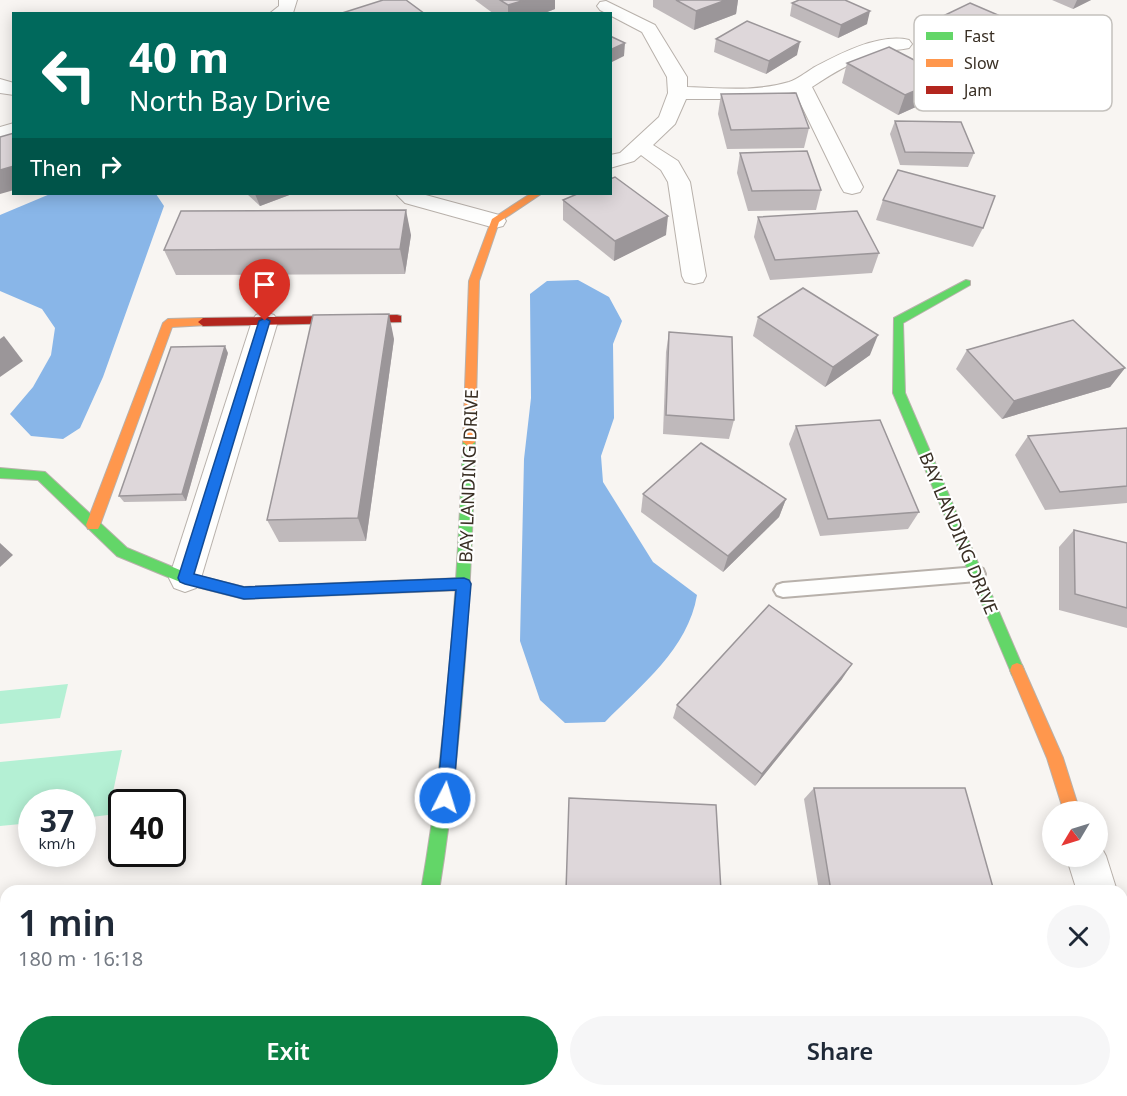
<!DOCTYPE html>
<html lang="en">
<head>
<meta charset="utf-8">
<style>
  body { margin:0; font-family:"Noto Sans",sans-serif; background:#f6f6f7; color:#1f2937; height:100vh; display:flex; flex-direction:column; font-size:22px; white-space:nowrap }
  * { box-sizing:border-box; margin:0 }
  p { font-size:20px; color:#747a83 }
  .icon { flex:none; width:33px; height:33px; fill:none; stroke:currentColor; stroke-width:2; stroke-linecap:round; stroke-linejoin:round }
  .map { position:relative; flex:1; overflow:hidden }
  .details { position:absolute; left:0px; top:885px; width:1128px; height:212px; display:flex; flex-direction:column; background:#fff; border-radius:18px 18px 0 0; box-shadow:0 3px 15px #0003 }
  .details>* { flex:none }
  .top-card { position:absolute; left:12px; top:12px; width:600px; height:183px; border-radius:0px; box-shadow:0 3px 15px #0003; background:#00695c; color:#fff; overflow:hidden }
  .needle { width:39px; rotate:232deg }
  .tools { position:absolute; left:1042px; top:801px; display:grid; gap:12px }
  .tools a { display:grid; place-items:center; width:66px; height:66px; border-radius:50%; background:#fff; box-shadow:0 3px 15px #0003; font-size:30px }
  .speed { position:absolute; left:18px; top:789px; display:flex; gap:12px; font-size:30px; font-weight:700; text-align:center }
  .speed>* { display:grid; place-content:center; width:78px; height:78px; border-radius:50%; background:#fff; box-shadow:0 3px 15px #0003; line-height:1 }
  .speed small { font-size:15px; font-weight:400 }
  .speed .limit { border:3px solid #111; border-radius:9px; background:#fff; color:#111 }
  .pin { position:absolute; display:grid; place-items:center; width:51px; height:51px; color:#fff; margin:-62px -26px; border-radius:50% 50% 50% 0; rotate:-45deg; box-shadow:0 0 6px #0007 }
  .pin .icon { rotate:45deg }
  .me { position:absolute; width:66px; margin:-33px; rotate:5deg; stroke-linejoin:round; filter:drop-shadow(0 0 4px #0008) }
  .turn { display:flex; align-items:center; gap:21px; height:126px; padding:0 18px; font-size:27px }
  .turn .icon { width:78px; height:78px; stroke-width:2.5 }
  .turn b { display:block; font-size:42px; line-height:51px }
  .then { display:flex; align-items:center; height:57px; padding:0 18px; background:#0003; gap:12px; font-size:22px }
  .round { display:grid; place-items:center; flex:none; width:63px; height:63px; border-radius:32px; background:#f6f6f7 }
  .summary { display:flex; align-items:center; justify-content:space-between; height:102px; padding:0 18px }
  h1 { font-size:36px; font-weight:600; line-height:45px }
  .button { display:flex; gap:12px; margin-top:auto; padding:12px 18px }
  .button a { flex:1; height:69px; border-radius:36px; background:#0b8043; color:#fff; font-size:24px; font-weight:600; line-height:69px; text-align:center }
  .button a+a { background:#f6f6f7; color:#1f2937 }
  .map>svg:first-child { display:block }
  .green { fill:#b4f0d4 }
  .forest { fill:#9eddc2 }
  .water { fill:#89b6e8 }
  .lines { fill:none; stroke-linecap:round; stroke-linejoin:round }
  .lane-casing { stroke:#b8b1ab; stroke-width:4 }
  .street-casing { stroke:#b8b1ab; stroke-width:2 }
  .fast-casing { stroke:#b8b1ab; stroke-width:2 }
  .slow-casing { stroke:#b8b1ab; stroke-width:2 }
  .jam-casing { stroke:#b8b1ab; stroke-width:2 }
  .lane { fill:#fefefd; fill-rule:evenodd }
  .street { fill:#fefefd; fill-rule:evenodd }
  .fast { fill:#63d668; fill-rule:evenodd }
  .slow { fill:#ff974d; fill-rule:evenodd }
  .jam { fill:#b3261e; fill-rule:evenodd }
  .wall { fill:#bfb9bb }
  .shaded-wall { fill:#9b9699 }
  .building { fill:#ded7da; stroke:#9b9699; stroke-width:1.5 }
  .route { fill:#1a73e8; stroke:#114b97; stroke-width:1.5 }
  .labels { text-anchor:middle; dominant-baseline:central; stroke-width:4.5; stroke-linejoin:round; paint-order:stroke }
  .street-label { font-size:18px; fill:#392f24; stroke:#fff }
  .key { fill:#fff; stroke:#c4c1bd; stroke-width:1.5 }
  .key-label { font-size:16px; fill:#392f24 }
</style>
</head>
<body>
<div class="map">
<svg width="1127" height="1096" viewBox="0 0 1127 1096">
  <rect width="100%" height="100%" fill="#f8f5f2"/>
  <g class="green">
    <path d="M68,684L60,718L0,724V691Z"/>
    <path d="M122,750L108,815L83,818L82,802H32L31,823L0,826V762Z"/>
  </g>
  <g class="forest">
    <path d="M1122,1051H1127V1096H954L965,1090H1122Z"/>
    <path d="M810,1091L918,1090L937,1096H810Z"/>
  </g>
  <g class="water">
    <path d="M50,194H156L164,206L103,377L80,428L63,439L31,436L10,414L33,387L51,355L55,328L42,309L0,291V215Z"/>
    <path d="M578,280L609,297L622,321L613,344L614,418L601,456L603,482L653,562L697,595C688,649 641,685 605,722L565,723L540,700L520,641L524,459L531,398L530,294L547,281Z"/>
  </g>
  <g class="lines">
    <defs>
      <path id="lane" d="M977,567L983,569L985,574L983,579L977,581L783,597L777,595L774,590L777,585L783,583Z"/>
      <g id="street">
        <path d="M279,0H297L293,13L269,14L279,6Z"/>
        <path d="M606,1L655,25L687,77V87C721,88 756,92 789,82C798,79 805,73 813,68C839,54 879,33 909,40L912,44L909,48C900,50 890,50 881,52C856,59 833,73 812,87L863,187L860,192L852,194L844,192L841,187L795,92L754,99H686L675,124L653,145L678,161L690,182L706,276L703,282L694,284L685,282L682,276L668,182L661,170L641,155L634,161L610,168V155L620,153L659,117L668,93L667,77L642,32L600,10L597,6L600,2Z"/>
        <path d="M0,79L14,83V95L0,93Z"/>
        <path d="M14,123V136L0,140V127Z"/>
        <path d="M396,194H422L503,216L506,221L503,226L495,228L405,203Z"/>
        <path d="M265,312L274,315L278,321L201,578L196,588L185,592L174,588L169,578L252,321L256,315Z"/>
        <path d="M1098,841L1106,856L1117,891H1077L1066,856H1098Z"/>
        <path d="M229,1090H278L275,1096H227Z"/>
        <path d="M526,1090H583L580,1096H524Z"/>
      </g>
      <g id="fast">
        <path d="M966,280L970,281V285L903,323L905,393L1024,670L1022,675L1017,677L1012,675L1010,670L893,393L894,318Z"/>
        <path d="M469,437L475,442C471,593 463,742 439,891H421C447,742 457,593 463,442Z"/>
        <path d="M0,468L45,472L127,548L187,573L244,587L389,581L394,583L396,587L394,591L389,593L244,599L185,584L117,556L38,480L0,478Z"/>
      </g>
      <g id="slow">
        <path d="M530,194H541L499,222L479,281L475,442L469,447L463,442L469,281L492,219Z"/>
        <path d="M203,318L207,319V325L172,327L100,525L98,529H88L86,525L163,323L168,319Z"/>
        <path d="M464,578L469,580L471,584L469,588L464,590L389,593L384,591L382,587L384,583L389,581Z"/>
        <path d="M1017,663L1022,665L1063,758L1080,812H1064L1047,758L1010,670L1012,665Z"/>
      </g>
      <path id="jam" d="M397,315L401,316V322L203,326L198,322L203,318Z"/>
    </defs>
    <use href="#lane" class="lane-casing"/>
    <use href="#street" class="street-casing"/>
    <use href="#fast" class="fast-casing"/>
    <use href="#slow" class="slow-casing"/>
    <use href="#jam" class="jam-casing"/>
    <use href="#lane" class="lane"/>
    <use href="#street" class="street"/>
    <use href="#fast" class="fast"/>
    <use href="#slow" class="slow"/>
    <use href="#jam" class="jam"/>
  </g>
  <g class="wall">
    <path d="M475,0H555V9L542,14H494Z"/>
    <path d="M653,0H738L736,14L694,30L653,7Z"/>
    <path d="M1052,0H1091L1073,9Z"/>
    <path d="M792,3L867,24L838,38L790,16Z"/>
    <path d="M941,17L1005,18L1000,31L972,45L937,30Z"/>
    <path d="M716,39L797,55L766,74L714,52Z"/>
    <path d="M847,63L947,77L940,96L898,115L842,83Z"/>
    <path d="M721,94L809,128L804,148L727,149L718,114Z"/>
    <path d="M895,121L974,153L968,167L900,165L890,134Z"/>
    <path d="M740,153L821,190L816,210L748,211L737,173Z"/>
    <path d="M247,194H292L260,206Z"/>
    <path d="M563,200L666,235L614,261L563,220Z"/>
    <path d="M883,200L983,228L973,247L876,220Z"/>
    <path d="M758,217L879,253L872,273L770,280L754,237Z"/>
    <path d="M411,235L405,274L176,275L164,250Z"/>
    <path d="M758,317L870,355L825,387L753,336Z"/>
    <path d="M669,332L734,420L729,439L663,434L666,352Z"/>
    <path d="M394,339L366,541L279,542L267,520Z"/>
    <path d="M967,350L1125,368L1110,387L1002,419L956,369Z"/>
    <path d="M228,353L186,501L124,502L119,496Z"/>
    <path d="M796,426L919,512L908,529L820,536L789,444Z"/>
    <path d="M1127,428V503L1045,510L1015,455L1028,436Z"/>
    <path d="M643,494L786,499L779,517L723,572L641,512Z"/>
    <path d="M1074,530L1127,543V628L1059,610V547Z"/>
    <path d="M842,679L755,786L673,718L677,705Z"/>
    <path d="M814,788L994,891H819L804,799Z"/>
  </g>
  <g class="shaded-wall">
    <path d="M525,0H555V9L542,14H508V5Z"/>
    <path d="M726,0H738L736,14L694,30L696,11Z"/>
    <path d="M1077,0H1091L1073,9Z"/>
    <path d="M870,11L867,24L838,38L841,25Z"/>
    <path d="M1005,18L1000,31L972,45L977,32Z"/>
    <path d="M800,42L797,55L766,74L769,61Z"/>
    <path d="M625,43L624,56L610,63V50Z"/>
    <path d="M947,77L940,96L898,115L905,95Z"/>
    <path d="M14,166V190L0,194V170Z"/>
    <path d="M255,194H292L260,206Z"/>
    <path d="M406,210L411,235L405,274L400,249Z"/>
    <path d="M668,216L666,235L614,261L615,241Z"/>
    <path d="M389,314L394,339L366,541L358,518Z"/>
    <path d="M878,335L870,355L825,387L833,367Z"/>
    <path d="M4,336L23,361L0,377V339Z"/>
    <path d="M225,346L228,353L186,501L182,494Z"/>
    <path d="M1125,368L1110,387L1002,419L1014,401Z"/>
    <path d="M786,499L779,517L723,572L728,556Z"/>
    <path d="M0,543L13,555L0,567Z"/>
    <path d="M852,664L842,679L755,786L762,774Z"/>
  </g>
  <g class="building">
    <path d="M383,0H406L425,14H339Z"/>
    <path d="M500,0H525L508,5Z"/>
    <path d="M676,0H726L696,11Z"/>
    <path d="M799,0H845L870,11L841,25L792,3Z"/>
    <path d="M970,3L1005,18L977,32L941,17Z"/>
    <path d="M747,21L800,42L769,61L716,39Z"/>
    <path d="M610,36L625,43L610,50Z"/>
    <path d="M889,47L947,77L905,95L847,63Z"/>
    <path d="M796,93L809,128L731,130L721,94Z"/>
    <path d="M895,121L961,122L974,153L905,152Z"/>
    <path d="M14,133V166L0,170V137Z"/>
    <path d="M807,151L821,190L752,191L740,153Z"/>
    <path d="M898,170L995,196L983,228L883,200Z"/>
    <path d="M615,177L668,216L615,241L563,200L577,194H610V179Z"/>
    <path d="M406,210L400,249L164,250L181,211Z"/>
    <path d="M857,211L879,253L775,260L758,217Z"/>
    <path d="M803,288L878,335L833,367L758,317Z"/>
    <path d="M389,314L358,518L267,520L313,315Z"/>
    <path d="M1073,320L1125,368L1014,401L967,350Z"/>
    <path d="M669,332L732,337L734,420L666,415Z"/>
    <path d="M225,346L182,494L119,496L171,347Z"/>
    <path d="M880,420L919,512L828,519L796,426Z"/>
    <path d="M1127,428V486L1060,492L1028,436Z"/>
    <path d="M701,443L786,499L728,556L643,494Z"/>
    <path d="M1074,530L1127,543V608L1075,594Z"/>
    <path d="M769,605L852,664L762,774L677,705Z"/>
    <path d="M814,788H965L994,891H831Z"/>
    <path d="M569,798L716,805L721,891H566Z"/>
  </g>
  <path class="route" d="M265,318L270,321L194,574L244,587L464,578L469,580L471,584L453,798L451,804L445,806L439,804L437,798L456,590L244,599L185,584L180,582L178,578L259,321Z"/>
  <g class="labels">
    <g class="street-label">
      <text transform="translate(468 476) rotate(-88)">BAY LANDING DRIVE</text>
      <text transform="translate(959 533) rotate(67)">BAY LANDING DRIVE</text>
    </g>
  </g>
  <rect x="914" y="15" width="198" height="96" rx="9" class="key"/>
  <rect x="926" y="32" width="27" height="8" fill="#63d668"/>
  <rect x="926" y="59" width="27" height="8" fill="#ff974d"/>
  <rect x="926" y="86" width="27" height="8" fill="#b3261e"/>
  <g class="key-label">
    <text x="964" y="42">Fast</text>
    <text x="964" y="69">Slow</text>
    <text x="964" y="96">Jam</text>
  </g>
</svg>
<div class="tools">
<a><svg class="needle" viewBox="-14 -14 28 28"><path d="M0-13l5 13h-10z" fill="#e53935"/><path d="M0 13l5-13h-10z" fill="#747a83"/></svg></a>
</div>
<div class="speed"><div>37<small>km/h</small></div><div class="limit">40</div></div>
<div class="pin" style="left:265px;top:321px;background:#d93025"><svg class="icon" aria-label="arrive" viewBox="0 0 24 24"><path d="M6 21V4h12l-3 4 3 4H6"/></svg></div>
<svg class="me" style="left:445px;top:798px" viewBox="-20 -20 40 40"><circle r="17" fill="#1a73e8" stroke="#fff" stroke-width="3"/><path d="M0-11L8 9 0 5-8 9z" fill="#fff"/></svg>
<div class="top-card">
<div class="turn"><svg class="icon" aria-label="left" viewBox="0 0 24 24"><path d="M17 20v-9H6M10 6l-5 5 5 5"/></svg><div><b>40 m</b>North Bay Drive</div></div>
<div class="then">Then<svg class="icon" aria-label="right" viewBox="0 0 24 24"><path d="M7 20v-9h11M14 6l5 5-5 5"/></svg></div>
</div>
<section class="details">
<div class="summary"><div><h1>1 min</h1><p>180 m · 16:18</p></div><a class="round"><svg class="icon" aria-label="close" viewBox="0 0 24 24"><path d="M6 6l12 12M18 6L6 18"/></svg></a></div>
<div class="button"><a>Exit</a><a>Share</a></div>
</section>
</div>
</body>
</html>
